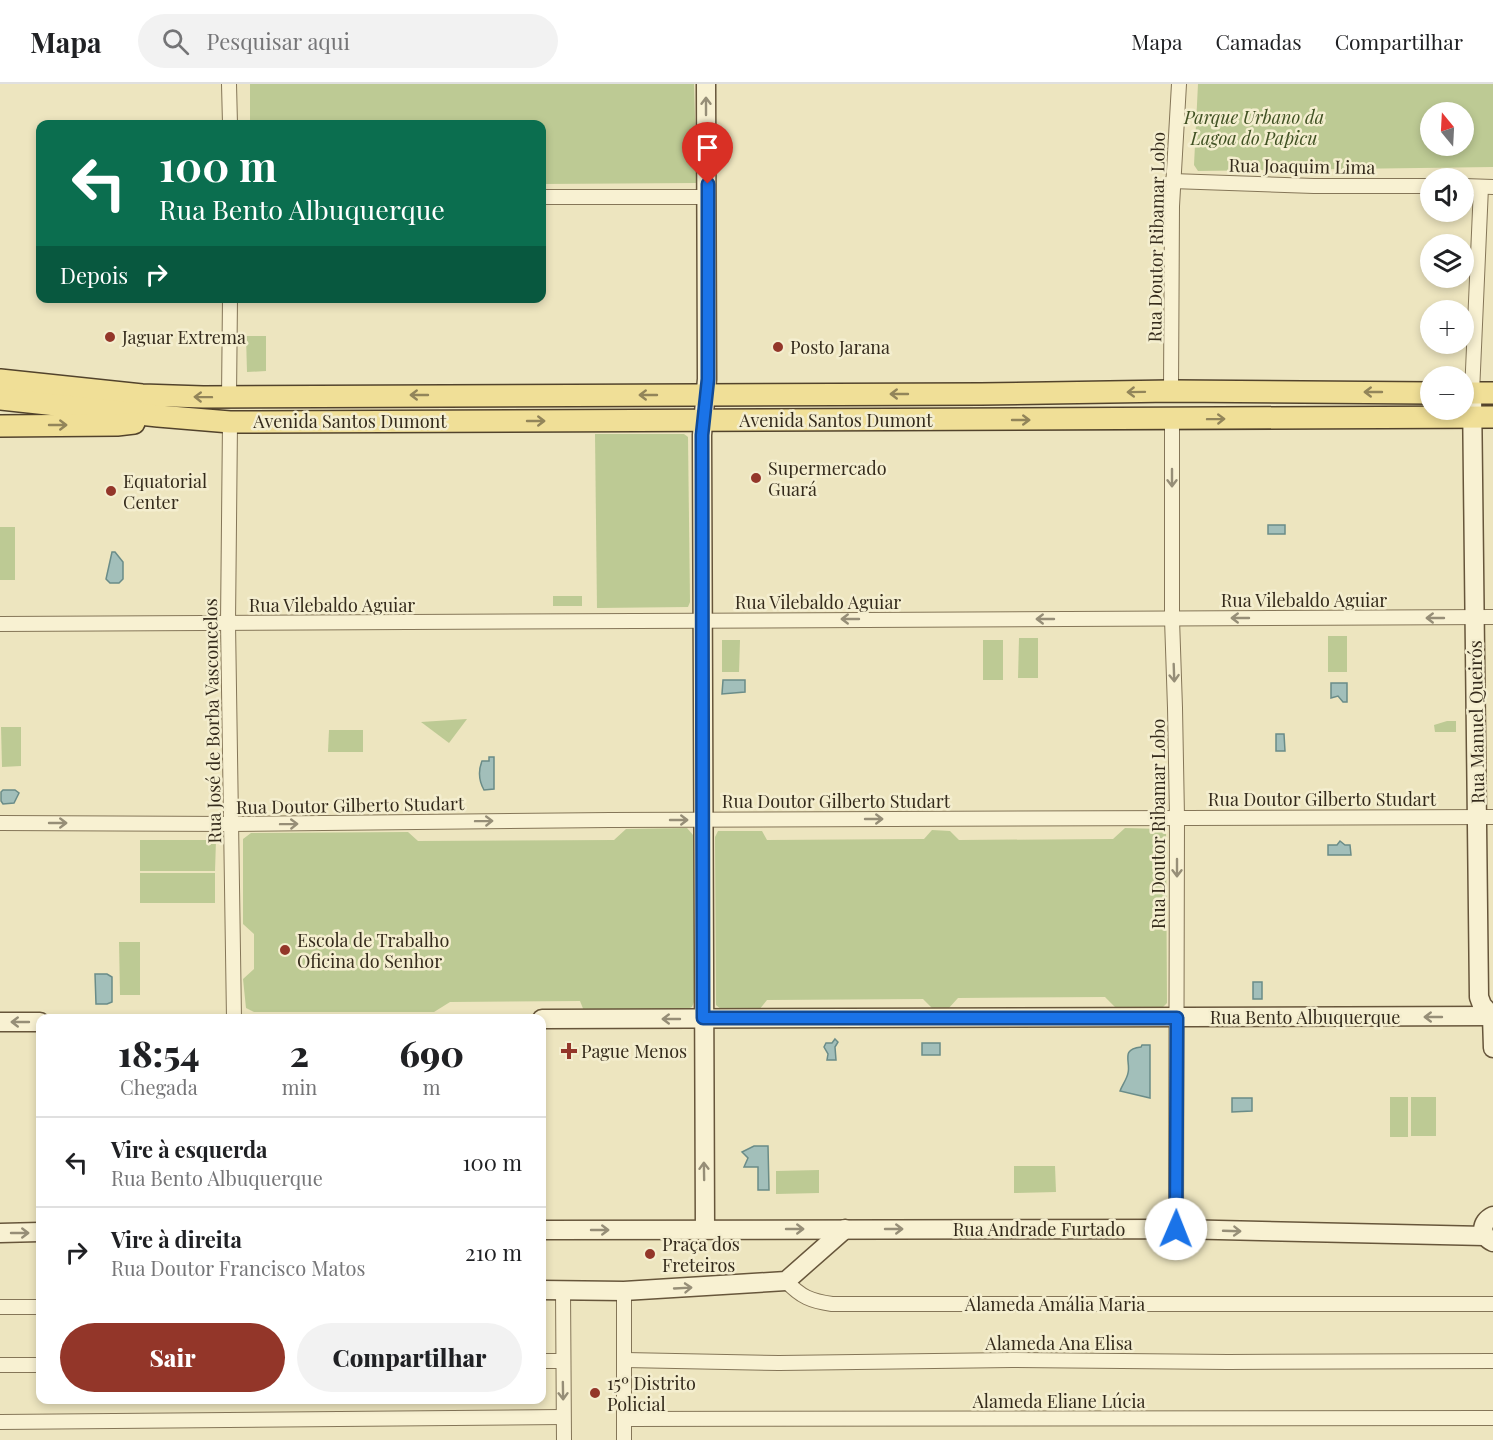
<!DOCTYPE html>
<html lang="pt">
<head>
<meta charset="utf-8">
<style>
  body { margin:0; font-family:"Playfair Display",serif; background:#f2f2f2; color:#202124; height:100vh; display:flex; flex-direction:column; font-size:22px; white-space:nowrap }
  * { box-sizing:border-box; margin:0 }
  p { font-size:20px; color:#757577 }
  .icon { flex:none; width:33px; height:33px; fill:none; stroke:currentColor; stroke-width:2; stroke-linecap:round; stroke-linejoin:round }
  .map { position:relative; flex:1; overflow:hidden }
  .side { position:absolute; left:36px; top:930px; width:510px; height:390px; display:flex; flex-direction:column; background:#fff; border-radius:12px; box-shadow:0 3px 9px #0003 }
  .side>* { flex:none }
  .top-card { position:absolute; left:36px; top:36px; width:510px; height:183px; border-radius:12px; box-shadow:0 3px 9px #0003; background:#0b6e4f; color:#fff; overflow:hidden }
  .needle { width:39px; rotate:342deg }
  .fabs { position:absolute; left:1420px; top:18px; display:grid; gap:12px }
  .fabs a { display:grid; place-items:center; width:54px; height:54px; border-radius:50%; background:#fff; box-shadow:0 3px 9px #0003; font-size:30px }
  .pin { position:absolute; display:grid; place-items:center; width:51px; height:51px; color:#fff; margin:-62px -26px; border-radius:50% 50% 50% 0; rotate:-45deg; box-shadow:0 0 6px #0007 }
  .pin .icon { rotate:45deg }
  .me { position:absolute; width:66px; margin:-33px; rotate:1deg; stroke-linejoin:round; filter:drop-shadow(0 0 4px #0008) }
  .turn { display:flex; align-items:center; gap:21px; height:126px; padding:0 24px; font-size:27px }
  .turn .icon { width:78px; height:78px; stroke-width:2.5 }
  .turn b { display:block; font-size:42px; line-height:51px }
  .then { display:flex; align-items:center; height:57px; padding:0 24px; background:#0003; gap:12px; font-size:22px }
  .eta { display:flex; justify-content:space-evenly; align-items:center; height:102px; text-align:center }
  .eta b { font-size:36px; font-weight:800; line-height:42px }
  .action { display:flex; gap:12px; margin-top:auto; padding:12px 24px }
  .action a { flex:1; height:69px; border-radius:36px; background:#933629; color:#fff; font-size:24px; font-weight:800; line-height:69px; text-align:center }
  .action a+a { background:#f2f2f2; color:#202124 }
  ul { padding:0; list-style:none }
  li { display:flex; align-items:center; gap:18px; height:90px; padding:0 24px; border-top:2px solid #e0e0e0 }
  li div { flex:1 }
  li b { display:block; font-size:22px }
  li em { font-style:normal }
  header { display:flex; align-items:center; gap:36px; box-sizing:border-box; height:84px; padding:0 30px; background:#fff; border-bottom:2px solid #e0e0e0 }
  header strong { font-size:28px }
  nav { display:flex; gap:33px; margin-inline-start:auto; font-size:21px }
  .search { width:420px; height:54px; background:#f2f2f2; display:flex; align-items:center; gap:15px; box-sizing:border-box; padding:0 21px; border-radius:33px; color:#757577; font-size:22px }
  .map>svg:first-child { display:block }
  .green { fill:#bdca94; fill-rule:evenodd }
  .water { fill:#a2bfba; stroke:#6a8c88; stroke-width:1.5 }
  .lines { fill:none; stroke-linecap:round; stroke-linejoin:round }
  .street-casing { stroke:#857658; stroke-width:16 }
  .secondary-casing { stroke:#67563b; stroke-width:21 }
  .primary-casing { stroke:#52432c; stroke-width:24 }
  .street { stroke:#f8f1d2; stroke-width:14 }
  .secondary { stroke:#f8f1d2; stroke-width:18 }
  .primary { stroke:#f0df97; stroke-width:21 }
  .oneway { stroke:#968e77 }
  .oneway2 { stroke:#92855a }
  .route-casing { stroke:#114b97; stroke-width:15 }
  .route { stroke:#1a73e8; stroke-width:10 }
  .poi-dot { fill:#933629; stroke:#f4eecf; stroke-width:2 }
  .labels { text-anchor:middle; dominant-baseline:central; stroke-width:5; stroke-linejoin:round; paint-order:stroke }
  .park-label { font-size:18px; font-style:italic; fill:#405123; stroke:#f4eecf }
  .street-label { font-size:18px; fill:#352b1c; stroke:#f4eecf }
  .poi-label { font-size:18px; fill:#352b1c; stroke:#f4eecf; text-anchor:start }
</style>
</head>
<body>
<header>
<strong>Mapa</strong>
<div class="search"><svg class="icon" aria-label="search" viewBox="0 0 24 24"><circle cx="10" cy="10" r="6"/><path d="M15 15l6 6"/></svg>Pesquisar aqui</div>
<nav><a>Mapa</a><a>Camadas</a><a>Compartilhar</a></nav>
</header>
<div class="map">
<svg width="1493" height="1356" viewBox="0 0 1493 1356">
  <rect width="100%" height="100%" fill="#ede5bf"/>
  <g class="green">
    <path d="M250,0H694L697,99L542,100V40H250Z"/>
    <path d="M1198,0H1493V83L1198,87L1194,81ZM1431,28H1464V62H1431Z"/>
    <path d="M246,252H266V287L247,288Z"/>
    <path d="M595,350H684L688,353L690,518L688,523L597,524Z"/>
    <rect x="0" y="443" width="15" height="53"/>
    <rect x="553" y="512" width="29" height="10"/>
    <rect x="1328" y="552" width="19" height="36"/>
    <path d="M1019,554H1038V594H1018Z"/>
    <path d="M722,556H740L739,588H722Z"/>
    <rect x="983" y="556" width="20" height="40"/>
    <path d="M467,635L449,659L421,638Z"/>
    <path d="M1447,637H1456V648H1435L1434,641Z"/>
    <path d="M1,643H21V682L2,683Z"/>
    <path d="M329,646H363V668H328Z"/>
    <path d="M687,744L693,751L694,757V918L692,923L688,925L584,927L580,917L450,918L434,928H254L246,924L243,895L254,885V850L243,840V755L251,749L408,748L418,757L614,756L626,745Z"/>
    <path d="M1125,744L1162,745L1166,749L1167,919L1162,924H1116L1105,913L958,914L948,925H933L923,915L767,916L759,926H722L716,921L715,753L718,747H762L767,756L924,755L932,746L950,747L959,756L1113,755Z"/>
    <path d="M140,756H216L215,787H140Z"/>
    <rect x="140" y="789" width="75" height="30"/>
    <path d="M119,858H140V911H120Z"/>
    <rect x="1390" y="1013" width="18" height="40"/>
    <rect x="1411" y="1013" width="25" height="39"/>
    <path d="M1014,1082H1055L1056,1108L1014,1109Z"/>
    <path d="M819,1086V1109L776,1110V1087Z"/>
  </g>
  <g class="water">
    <rect x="1268" y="441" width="17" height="9"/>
    <path d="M112,468H115L123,478V495L119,499H110L106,495Z"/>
    <path d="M723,596H745V608L722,610Z"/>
    <path d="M1331,599H1347V618H1343L1338,612L1331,614Z"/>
    <path d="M1276,650H1284L1285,667H1276Z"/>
    <path d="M489,673H494V705L484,706C479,697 478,687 482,677H489Z"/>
    <path d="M3,706H15L19,709L14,719L3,720L1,717V708Z"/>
    <path d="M1340,757L1345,761H1350L1351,771H1328V761H1337Z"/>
    <path d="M95,890H107L112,893V918L107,920H96Z"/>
    <rect x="1253" y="898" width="9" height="17"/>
    <path d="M835,955L838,958L835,963L836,976H827L828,970L824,963L826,959H832Z"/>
    <rect x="922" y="959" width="18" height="12"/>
    <path d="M1142,961H1150V1014L1120,1007C1122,1001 1127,995 1128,989C1131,978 1120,965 1141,963Z"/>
    <path d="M1232,1014H1252V1027L1232,1028Z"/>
    <path d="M754,1062H768L769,1106H758V1083H744L748,1074L742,1068Z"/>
  </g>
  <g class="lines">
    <defs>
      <g id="street">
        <path d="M229,0L230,40"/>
        <path d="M1172,97L1314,102H1431"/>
        <path d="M1464,102L1493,103"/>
        <path d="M542,113H706"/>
        <path d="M1171,307L1172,122L1179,0"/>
        <path d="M1472,309L1481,103"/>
        <path d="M229,313L230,214"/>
        <path d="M1172,336V535L1175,624L1177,733L1176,1145"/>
        <path d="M230,338L228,539L234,934"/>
        <path d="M0,540L1493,533"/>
        <path d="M0,739L231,740L610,736L1493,733"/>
        <path d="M786,1197C801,1213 811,1217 832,1220H1493"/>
        <path d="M563,1206L564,1356"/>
        <path d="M0,1223H40"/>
        <path d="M625,1276L779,1279L1012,1276L1228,1278L1493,1277"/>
        <path d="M542,1277H562"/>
        <path d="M0,1281H40"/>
        <path d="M624,1335L1493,1334"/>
        <path d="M0,1338L563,1333"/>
        <path d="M624,1356V1207"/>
      </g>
      <g id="secondary">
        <path d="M1472,309L1479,913L1482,921L1492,932L1493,964"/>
        <path d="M542,935L1493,932"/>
        <path d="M0,938H40"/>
        <path d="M1493,1132C1480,1138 1480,1152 1493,1158"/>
        <path d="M705,1145L702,351L707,295L706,0"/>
        <path d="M542,1146L1176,1145L1485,1152"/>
        <path d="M0,1149L40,1148"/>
        <path d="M542,1206L624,1207L786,1197L845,1145"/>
      </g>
      <g id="primary">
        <path d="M0,296L142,311L203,313L981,310L1171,307L1431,309"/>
        <path d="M1464,309H1493"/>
        <path d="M0,315L158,332L230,338L1493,333"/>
        <path d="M0,342L117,341L134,339"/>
      </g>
    </defs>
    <use href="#street" class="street-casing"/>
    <use href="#secondary" class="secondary-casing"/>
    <use href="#primary" class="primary-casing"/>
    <use href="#street" class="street"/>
    <use href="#secondary" class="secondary"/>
    <use href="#primary" class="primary"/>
  </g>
  <defs><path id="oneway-shaft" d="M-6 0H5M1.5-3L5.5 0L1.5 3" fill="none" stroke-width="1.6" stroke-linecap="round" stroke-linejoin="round" transform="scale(1.5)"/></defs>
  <g class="oneway">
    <use href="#oneway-shaft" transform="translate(706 22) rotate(-90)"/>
    <use href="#oneway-shaft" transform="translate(1172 394) rotate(90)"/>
    <use href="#oneway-shaft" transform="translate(1240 534) rotate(180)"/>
    <use href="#oneway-shaft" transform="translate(1435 534) rotate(180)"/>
    <use href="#oneway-shaft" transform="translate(850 535) rotate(180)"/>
    <use href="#oneway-shaft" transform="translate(1045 535) rotate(180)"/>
    <use href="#oneway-shaft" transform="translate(1174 589) rotate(88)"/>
    <use href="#oneway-shaft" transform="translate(874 735)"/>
    <use href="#oneway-shaft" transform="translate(679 736)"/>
    <use href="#oneway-shaft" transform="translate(484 737) rotate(-1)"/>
    <use href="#oneway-shaft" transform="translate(58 739)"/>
    <use href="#oneway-shaft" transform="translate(289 740) rotate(-1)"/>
    <use href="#oneway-shaft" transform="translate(1177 784) rotate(90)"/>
    <use href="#oneway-shaft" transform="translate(1433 933) rotate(180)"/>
    <use href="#oneway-shaft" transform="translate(671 935) rotate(180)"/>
    <use href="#oneway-shaft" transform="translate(20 938) rotate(180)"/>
    <use href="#oneway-shaft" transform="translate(704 1087) rotate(-91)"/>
    <use href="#oneway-shaft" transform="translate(795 1145)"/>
    <use href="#oneway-shaft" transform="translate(894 1145)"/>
    <use href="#oneway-shaft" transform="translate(600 1146)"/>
    <use href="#oneway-shaft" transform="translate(1232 1147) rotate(2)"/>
    <use href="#oneway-shaft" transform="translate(20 1149)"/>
    <use href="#oneway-shaft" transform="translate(683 1204) rotate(-3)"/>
    <use href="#oneway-shaft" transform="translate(563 1307) rotate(89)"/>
  </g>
  <g class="oneway2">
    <use href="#oneway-shaft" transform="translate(1136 308) rotate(179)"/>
    <use href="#oneway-shaft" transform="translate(1373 308) rotate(-180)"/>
    <use href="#oneway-shaft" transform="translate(899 310) rotate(180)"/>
    <use href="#oneway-shaft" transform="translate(419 311) rotate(-180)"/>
    <use href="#oneway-shaft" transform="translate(648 311) rotate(180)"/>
    <use href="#oneway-shaft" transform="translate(203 313) rotate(-179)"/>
    <use href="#oneway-shaft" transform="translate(1216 335) rotate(-1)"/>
    <use href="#oneway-shaft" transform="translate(1021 336)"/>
    <use href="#oneway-shaft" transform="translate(536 337)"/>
    <use href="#oneway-shaft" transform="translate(58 341)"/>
  </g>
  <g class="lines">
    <defs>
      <path id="route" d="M708,100V295L702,351L703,934H1177L1176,1145"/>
    </defs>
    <use href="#route" class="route-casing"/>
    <use href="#route" class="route"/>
  </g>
  <g class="poi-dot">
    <circle cx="110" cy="253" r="6"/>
    <circle cx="778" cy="263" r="6"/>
    <circle cx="756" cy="394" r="6"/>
    <circle cx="111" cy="407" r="6"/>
    <circle cx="285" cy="866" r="6"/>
    <path d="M566 958h6v6h6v6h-6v6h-6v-6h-6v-6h6z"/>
    <circle cx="650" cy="1170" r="6"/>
    <circle cx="595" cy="1309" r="6"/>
  </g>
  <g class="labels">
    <g class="park-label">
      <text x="1254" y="33">Parque Urbano da<tspan x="1254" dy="21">Lagoa do Papicu</tspan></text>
    </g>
    <g class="street-label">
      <text transform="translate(1302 82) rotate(1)">Rua Joaquim Lima</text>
      <text transform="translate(1156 153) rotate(-89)">Rua Doutor Ribamar Lobo</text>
      <text x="836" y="336">Avenida Santos Dumont</text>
      <text x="350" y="337">Avenida Santos Dumont</text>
      <text x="1304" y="516">Rua Vilebaldo Aguiar</text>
      <text x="818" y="518">Rua Vilebaldo Aguiar</text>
      <text x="332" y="521">Rua Vilebaldo Aguiar</text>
      <text transform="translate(212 637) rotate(-91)">Rua José de Borba Vasconcelos</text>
      <text transform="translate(1476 638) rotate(-91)">Rua Manuel Queirós</text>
      <text x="1322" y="715">Rua Doutor Gilberto Studart</text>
      <text x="836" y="717">Rua Doutor Gilberto Studart</text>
      <text transform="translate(350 721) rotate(-1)">Rua Doutor Gilberto Studart</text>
      <text transform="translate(1158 740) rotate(-90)">Rua Doutor Ribamar Lobo</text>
      <text x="1305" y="933">Rua Bento Albuquerque</text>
      <text x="1039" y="1145">Rua Andrade Furtado</text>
      <text x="1055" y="1220">Alameda Amália Maria</text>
      <text x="1059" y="1259">Alameda Ana Elisa</text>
      <text x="1059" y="1317">Alameda Eliane Lúcia</text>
    </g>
    <g class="poi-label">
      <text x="122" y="253">Jaguar Extrema</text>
      <text x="790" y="263">Posto Jarana</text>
      <text x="768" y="384">Supermercado<tspan x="768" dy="21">Guará</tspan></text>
      <text x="123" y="397">Equatorial<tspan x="123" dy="21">Center</tspan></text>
      <text x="297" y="856">Escola de Trabalho<tspan x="297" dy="21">Oficina do Senhor</tspan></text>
      <text x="581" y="967">Pague Menos</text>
      <text x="662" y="1160">Praça dos<tspan x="662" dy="21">Freteiros</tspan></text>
      <text x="607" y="1299">15º Distrito<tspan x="607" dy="21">Policial</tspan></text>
    </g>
  </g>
</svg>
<div class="fabs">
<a><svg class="needle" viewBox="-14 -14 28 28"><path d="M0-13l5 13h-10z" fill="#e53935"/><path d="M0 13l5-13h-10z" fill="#757577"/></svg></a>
<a><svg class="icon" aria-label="sound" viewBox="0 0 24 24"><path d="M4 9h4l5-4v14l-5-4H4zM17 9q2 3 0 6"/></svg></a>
<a><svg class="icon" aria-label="layers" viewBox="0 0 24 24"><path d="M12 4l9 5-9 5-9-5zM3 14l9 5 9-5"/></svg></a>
<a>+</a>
<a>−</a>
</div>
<div class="pin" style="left:708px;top:100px;background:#d93025"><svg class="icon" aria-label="arrive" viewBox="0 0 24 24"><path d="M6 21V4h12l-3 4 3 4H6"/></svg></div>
<svg class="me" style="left:1176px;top:1145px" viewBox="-20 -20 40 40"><circle r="19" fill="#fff"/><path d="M0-13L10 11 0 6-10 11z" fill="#1a73e8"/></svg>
<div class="top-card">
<div class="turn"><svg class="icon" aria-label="left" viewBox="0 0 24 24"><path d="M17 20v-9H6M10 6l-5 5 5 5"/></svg><div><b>100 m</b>Rua Bento Albuquerque</div></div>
<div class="then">Depois<svg class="icon" aria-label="right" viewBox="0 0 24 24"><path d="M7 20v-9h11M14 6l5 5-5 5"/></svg></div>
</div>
<section class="side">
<div class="eta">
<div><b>18:54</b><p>Chegada</p></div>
<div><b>2</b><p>min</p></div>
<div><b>690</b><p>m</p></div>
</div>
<ul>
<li><svg class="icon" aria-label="left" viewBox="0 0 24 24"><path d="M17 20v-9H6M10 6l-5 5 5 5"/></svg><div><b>Vire à esquerda</b><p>Rua Bento Albuquerque</p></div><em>100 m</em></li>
<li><svg class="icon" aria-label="right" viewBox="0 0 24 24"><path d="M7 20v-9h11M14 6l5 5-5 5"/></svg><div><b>Vire à direita</b><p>Rua Doutor Francisco Matos</p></div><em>210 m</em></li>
</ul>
<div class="action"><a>Sair</a><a>Compartilhar</a></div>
</section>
</div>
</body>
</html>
